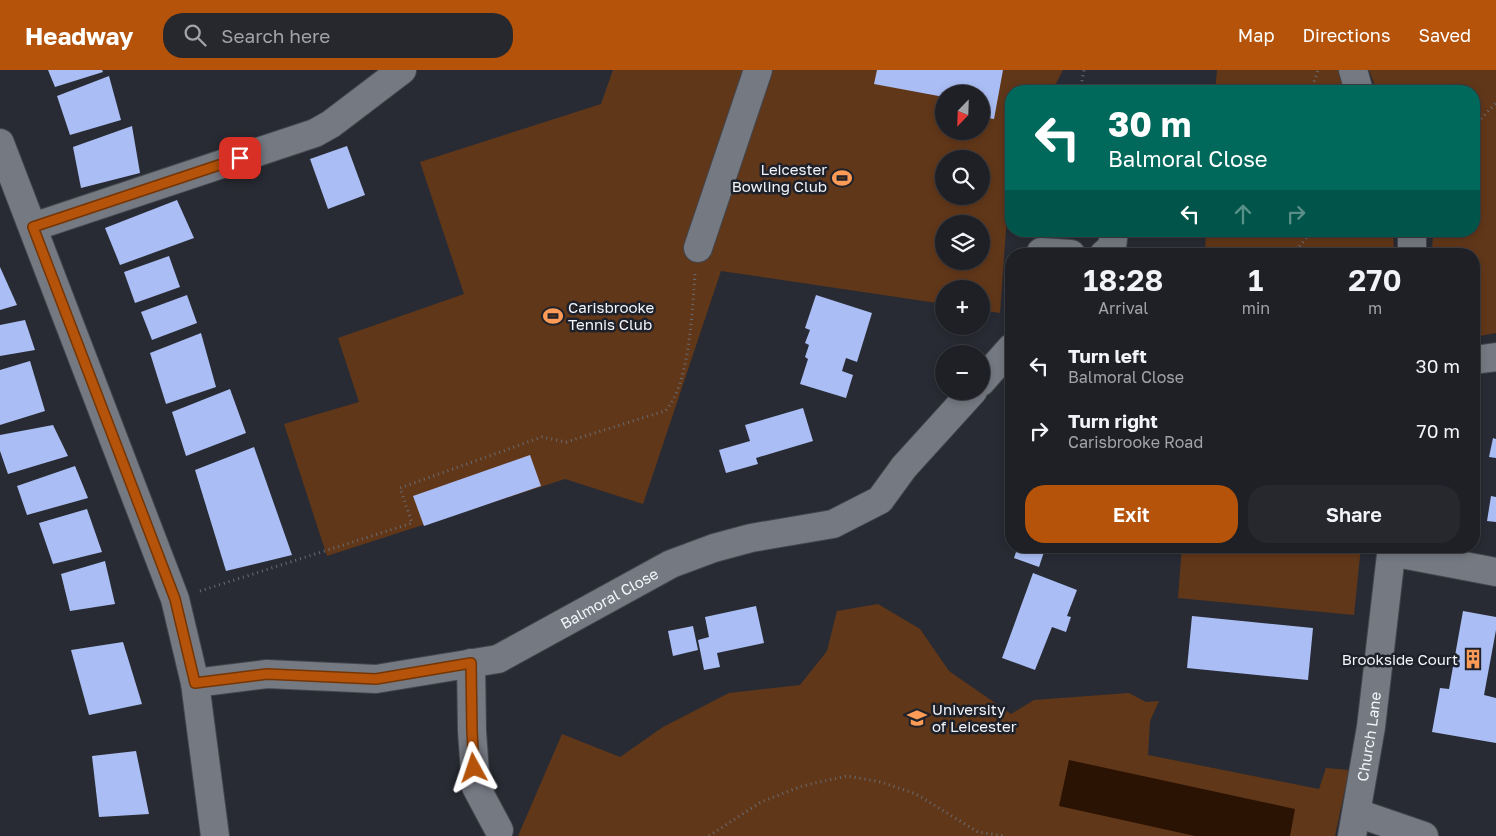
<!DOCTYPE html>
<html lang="en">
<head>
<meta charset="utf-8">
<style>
  body { margin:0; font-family:"Golos Text",sans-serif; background:#26282e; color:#f1f3f6; height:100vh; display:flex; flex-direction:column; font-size:19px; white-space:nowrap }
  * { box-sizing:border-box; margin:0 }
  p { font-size:16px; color:#a1a3a7 }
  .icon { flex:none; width:28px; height:28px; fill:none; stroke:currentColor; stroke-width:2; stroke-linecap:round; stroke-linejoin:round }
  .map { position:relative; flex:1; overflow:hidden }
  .sheet { position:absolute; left:1005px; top:178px; width:475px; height:305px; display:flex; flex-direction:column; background:#1e2026; border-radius:20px; box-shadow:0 2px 8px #0003,0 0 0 1px #3c3e43 }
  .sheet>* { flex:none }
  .banner { position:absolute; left:1005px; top:15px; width:475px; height:152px; border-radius:20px; box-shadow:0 2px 8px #0003,0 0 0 1px #3c3e43; background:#00695c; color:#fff; overflow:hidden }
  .needle { width:32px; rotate:203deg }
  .tools { position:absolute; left:935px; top:15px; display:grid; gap:10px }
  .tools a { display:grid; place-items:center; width:55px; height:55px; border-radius:50%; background:#1e2026; box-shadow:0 2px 8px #0003,0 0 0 1px #3c3e43; font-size:25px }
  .pin { position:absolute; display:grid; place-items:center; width:42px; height:42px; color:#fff; margin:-21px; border-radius:10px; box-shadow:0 2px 8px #0006 }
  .me { position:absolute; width:55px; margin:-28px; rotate:355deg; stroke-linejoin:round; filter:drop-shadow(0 0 4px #0008) }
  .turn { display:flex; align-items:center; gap:18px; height:105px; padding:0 20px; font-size:22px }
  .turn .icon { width:65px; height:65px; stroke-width:2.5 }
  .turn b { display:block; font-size:35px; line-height:42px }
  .lanes { display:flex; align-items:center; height:48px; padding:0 20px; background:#0003; justify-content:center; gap:25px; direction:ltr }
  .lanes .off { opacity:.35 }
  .eta { display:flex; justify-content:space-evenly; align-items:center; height:85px; text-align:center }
  .eta b { font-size:30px; font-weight:600; line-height:35px }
  .action { display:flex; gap:10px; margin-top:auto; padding:10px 20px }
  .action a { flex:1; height:58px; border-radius:20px; background:#b45309; color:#fff; font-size:20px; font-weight:600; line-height:58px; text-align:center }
  .action a+a { background:#26282e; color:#f1f3f6 }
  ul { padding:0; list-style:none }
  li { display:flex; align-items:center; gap:15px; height:65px; padding:0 20px }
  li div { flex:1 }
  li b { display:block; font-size:19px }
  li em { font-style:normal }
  header { display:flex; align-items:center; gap:30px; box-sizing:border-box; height:70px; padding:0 25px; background:#b45309; color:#fff }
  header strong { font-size:24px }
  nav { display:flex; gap:28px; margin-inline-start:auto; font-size:18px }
  .search { width:350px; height:45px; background:#26282e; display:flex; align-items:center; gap:12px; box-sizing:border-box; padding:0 18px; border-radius:20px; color:#a1a3a7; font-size:19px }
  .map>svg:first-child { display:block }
  .green { fill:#613719; fill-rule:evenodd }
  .water { fill:#2b1303 }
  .building { fill:#aabef5 }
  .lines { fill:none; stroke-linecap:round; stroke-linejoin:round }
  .minor-casing { stroke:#43464c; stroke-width:30 }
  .path { stroke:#696c73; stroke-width:3; stroke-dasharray:1 4; stroke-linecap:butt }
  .minor { stroke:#757982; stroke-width:28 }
  .route-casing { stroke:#753606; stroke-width:12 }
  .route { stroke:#b45309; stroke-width:9 }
  .labels { text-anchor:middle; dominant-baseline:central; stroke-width:5; stroke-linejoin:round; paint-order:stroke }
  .poi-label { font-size:15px; fill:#f3f5fa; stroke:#1e2129; text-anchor:end }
  .street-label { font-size:15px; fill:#f3f5fa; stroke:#1e2129 }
</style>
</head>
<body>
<header>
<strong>Headway</strong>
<div class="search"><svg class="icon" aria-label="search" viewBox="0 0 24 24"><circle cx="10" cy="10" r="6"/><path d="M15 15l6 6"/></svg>Search here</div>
<nav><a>Map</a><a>Directions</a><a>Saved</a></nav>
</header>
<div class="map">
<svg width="1496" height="766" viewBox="0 0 1496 766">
  <rect width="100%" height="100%" fill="#282b33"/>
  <g class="green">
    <path d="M613,0H1063L1052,21H1011V90L1000,243L981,240V219H944V234L721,201L643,434L565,409L327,486L284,354L359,332L338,268L464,224L420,92L601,34ZM944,24H981V61H944ZM944,89H981V126H944ZM944,154H981V191H944Z"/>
    <path d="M1217,0H1345L1351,21H1215Z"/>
    <path d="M1369,0H1496V263L1474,267V184H1432L1433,161H1474V21H1377Z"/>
    <path d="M1206,161H1393L1394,181L1323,177L1320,184H1205Z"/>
    <path d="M1182,476H1361L1354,545L1178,528Z"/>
    <path d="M878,534L920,559L949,601L1011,644L1034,630L1129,623L1146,632L1159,631L1150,651L1148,685L1319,719L1326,698L1349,700L1335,766H518L562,664L620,687L663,657L729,623L800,615L827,581L837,541Z"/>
  </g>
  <path class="water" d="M1069,690L1295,739L1290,766H1195L1059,736Z"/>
  <g class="building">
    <path d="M48,0H102L103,2L55,17Z"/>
    <path d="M877,0H1003L994,49L981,47V24H944V27L874,14Z"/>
    <path d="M109,6L121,50L70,65L57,26Z"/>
    <path d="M132,56L140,103L81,118L73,77Z"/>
    <path d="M347,76L365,125L328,139L310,89Z"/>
    <path d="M177,130L194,168L120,195L105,158Z"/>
    <path d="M169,186L180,217L135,233L124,202Z"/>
    <path d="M0,197L17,235L0,240Z"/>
    <path d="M187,225L197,253L152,270L141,242Z"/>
    <path d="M816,225L872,243L857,292L846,288L842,301L853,305L846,328L800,314L808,289L805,287L809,275L805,273L810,260L805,258Z"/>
    <path d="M25,250L35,280L0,286V255Z"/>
    <path d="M201,263L216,317L166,334L150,283Z"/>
    <path d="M30,291L45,341L0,355V300Z"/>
    <path d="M230,319L246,363L186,386L172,342Z"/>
    <path d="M803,338L813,371L756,388L758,394L726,403L719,380L750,371L745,355Z"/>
    <path d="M53,355L68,386L8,404L0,381V365Z"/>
    <path d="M1493,368L1496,369V388L1489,387Z"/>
    <path d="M254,377L292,485L226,501L195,400Z"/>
    <path d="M530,385L541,416L424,456L413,426Z"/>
    <path d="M75,396L88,428L27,445L17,416Z"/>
    <path d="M1491,426L1496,427V452L1487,451Z"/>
    <path d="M87,439L102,482L53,494L39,453Z"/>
    <path d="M1018,476H1046L1039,497L1014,488Z"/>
    <path d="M105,491L115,534L70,541L61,504Z"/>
    <path d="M1033,503L1077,520L1067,546L1071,547L1066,562L1052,557L1035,600L1002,588Z"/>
    <path d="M756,536L764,573L717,583L720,597L704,600L698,570L709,567L705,547Z"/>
    <path d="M1463,541L1496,547V560L1484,625L1496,628V673L1432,662L1440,618L1449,619Z"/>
    <path d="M1192,546L1313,558L1308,610L1187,598Z"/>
    <path d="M693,556L698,580L673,586L668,561Z"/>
    <path d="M123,572L142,634L89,645L71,580Z"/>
    <path d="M136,681L149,744L99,747L92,686Z"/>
  </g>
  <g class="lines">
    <defs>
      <g id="minor">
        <path d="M1353,0L1359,21"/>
        <path d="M0,73L175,529L195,613L215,766"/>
        <path d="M33,157L315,63L331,54L402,0"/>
        <path d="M698,178L758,0"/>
        <path d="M1041,182L1071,184"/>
        <path d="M1104,184L1112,177L1114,161"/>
        <path d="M1412,184V161"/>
        <path d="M1474,290L1496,287"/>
        <path d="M981,312L1011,278"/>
        <path d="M1391,482L1496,502"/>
        <path d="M471,593L472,661L476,717L499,760"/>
        <path id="s1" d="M195,613L267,604L376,609L498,589L671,494L714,478L751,468L833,454L880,430L904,397L973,321"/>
        <path d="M1357,743L1424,766"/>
        <path id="s2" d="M1352,766L1371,657L1392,476"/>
      </g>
    </defs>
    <use href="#minor" class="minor-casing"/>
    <g class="path">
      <path d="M1080,21L1084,0"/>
      <path d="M1311,21L1318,0"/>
      <path d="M1474,56L1496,33"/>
      <path d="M1293,184L1312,161"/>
      <path d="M200,521L412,453L400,418L542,367L566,372L665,341C690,315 692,240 695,204"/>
      <path d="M709,766L761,732L802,716L847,706L881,712L916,724L978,762L1005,766"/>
    </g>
    <use href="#minor" class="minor"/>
  </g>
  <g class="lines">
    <defs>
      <path id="route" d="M240,88L33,157L175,529L195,613L267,604L376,609L471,593L472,661L474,698"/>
    </defs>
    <use href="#route" class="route-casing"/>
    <use href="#route" class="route"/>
  </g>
  <defs>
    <symbol id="stadium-bare" viewBox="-9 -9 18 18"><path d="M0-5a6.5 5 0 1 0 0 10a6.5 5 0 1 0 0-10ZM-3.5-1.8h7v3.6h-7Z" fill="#fe9c57" stroke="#1e2129" stroke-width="2.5" paint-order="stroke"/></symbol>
    <symbol id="building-bare" viewBox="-9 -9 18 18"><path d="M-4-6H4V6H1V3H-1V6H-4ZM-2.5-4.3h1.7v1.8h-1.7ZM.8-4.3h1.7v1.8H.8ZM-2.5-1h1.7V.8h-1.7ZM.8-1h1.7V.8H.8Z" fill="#fe9c57" stroke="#1e2129" stroke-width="2.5" paint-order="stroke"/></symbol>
    <symbol id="university-bare" viewBox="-9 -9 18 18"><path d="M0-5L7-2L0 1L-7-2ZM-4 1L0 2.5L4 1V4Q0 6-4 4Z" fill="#fe9c57" stroke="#1e2129" stroke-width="2.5" paint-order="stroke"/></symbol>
  </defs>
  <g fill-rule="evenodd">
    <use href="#stadium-bare" x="828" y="94" width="28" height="28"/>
    <use href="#stadium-bare" x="539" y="232" width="28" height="28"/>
    <use href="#building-bare" x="1459" y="575" width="28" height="28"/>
    <use href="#university-bare" x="903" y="634" width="28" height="28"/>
  </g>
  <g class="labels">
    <g class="poi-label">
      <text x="827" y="99">Leicester<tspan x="827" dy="17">Bowling Club</tspan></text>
      <text x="568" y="237" text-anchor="start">Carisbrooke<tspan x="568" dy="17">Tennis Club</tspan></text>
      <text x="1458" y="589">Brookside Court</text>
      <text x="932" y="639" text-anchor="start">University<tspan x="932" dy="17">of Leicester</tspan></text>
    </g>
    <g class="street-label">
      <text stroke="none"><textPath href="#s1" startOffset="432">Balmoral Close</textPath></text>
      <text stroke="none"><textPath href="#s2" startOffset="101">Church Lane</textPath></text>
    </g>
  </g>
</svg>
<div class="tools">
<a><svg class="needle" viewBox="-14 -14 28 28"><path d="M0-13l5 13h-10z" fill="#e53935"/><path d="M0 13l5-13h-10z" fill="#a1a3a7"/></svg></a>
<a><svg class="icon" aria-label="search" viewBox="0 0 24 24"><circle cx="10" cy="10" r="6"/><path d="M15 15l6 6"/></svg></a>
<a><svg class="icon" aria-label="layers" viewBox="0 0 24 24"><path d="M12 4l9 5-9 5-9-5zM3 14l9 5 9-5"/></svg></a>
<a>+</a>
<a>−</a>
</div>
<div class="pin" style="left:240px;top:88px;background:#d93025"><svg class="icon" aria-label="arrive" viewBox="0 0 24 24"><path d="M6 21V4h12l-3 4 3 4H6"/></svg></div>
<svg class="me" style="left:474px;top:698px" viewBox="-20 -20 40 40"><path d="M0-17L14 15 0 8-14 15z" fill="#b45309" stroke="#fff" stroke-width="4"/></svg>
<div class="banner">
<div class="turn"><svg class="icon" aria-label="left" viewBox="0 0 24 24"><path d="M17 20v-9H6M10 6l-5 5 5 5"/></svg><div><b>30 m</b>Balmoral Close</div></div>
<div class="lanes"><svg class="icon" aria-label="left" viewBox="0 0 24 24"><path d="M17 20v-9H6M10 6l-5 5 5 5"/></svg><svg class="icon off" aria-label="ahead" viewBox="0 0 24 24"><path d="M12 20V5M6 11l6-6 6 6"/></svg><svg class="icon off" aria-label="right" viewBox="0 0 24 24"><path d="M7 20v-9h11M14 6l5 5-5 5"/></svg></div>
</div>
<section class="sheet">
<div class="eta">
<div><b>18:28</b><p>Arrival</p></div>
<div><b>1</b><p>min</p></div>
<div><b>270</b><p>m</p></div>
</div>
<ul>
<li><svg class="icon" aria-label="left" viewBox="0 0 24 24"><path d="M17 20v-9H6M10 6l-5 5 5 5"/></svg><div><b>Turn left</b><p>Balmoral Close</p></div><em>30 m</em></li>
<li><svg class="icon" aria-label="right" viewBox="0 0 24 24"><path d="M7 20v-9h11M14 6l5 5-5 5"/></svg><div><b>Turn right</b><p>Carisbrooke Road</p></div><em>70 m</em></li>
</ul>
<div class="action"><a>Exit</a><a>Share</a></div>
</section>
</div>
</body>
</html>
